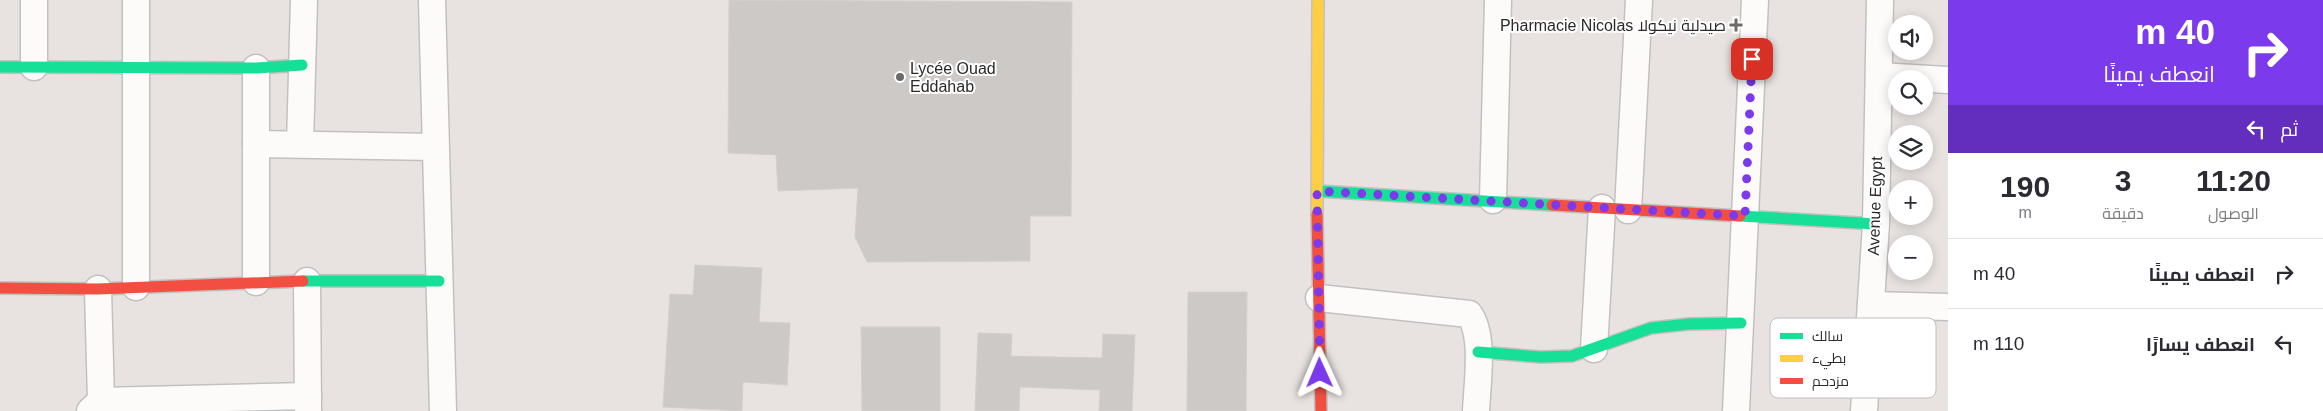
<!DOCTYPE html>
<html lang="ar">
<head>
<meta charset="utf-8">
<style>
  body { margin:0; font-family:Helvetica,Cairo,sans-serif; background:#f2f2f3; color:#2b2b33; direction:rtl; height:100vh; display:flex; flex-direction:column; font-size:19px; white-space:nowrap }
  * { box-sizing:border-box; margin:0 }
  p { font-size:16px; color:#7c7c81 }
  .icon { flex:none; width:28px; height:28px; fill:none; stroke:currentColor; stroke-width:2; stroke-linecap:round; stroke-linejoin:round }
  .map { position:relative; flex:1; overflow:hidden; direction:ltr }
  .drawer { display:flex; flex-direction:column; background:#fff; width:375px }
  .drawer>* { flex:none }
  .top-card { background:#7c3aed; color:#fff; overflow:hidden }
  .controls { position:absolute; left:1888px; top:15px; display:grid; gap:10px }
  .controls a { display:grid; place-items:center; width:45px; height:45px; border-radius:50%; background:#fff; box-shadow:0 2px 12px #0003; font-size:25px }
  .pin { position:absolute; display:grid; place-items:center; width:42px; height:42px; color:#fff; margin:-21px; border-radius:10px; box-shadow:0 2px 8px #0006 }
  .me { position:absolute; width:55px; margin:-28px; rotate:359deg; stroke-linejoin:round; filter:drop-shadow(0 0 4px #0008) }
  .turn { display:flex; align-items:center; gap:18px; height:105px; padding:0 25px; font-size:22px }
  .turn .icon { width:65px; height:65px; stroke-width:2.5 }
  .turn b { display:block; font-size:35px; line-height:42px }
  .then { display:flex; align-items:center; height:48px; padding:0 25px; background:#0003; gap:10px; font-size:19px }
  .eta { display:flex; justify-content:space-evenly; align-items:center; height:85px; text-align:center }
  .eta b { font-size:30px; font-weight:700; line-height:35px }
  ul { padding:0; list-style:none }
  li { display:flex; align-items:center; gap:15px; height:70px; padding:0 25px; border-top:1px solid #e1e1e2 }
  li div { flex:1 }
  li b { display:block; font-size:19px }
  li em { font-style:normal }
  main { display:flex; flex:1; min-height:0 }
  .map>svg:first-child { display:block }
  .building { fill:#cdc9c7; stroke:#d3cfcc }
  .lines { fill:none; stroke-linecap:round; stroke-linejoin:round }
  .street-casing { stroke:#c2c1c1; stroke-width:29 }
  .fast-casing { stroke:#c2c1c1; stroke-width:14 }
  .slow-casing { stroke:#c2c1c1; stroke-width:14 }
  .jam-casing { stroke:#c2c1c1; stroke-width:14 }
  .street { stroke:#fcfbfa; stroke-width:26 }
  .fast { stroke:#16e098; stroke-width:11 }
  .slow { stroke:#ffcf43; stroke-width:11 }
  .jam { stroke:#f24e42; stroke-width:11 }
  .route { stroke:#7c3aed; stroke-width:9; stroke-dasharray:0 16.2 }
  .poi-dot { fill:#6c6b6a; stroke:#fff; stroke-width:2 }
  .labels { text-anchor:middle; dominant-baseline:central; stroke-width:4; stroke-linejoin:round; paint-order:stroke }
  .poi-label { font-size:16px; fill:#2a2a2a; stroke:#fff; text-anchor:end }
  .street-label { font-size:16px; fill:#2a2a2a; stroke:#fff }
  .key { fill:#fff; stroke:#bfbfbf; stroke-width:1 }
  .key-label { font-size:14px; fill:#2a2a2a }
</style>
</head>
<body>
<main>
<section class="drawer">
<div class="top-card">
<div class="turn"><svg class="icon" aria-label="right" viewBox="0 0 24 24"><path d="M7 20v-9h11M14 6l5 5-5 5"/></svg><div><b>40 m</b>انعطف يمينًا</div></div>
<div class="then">ثم<svg class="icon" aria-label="left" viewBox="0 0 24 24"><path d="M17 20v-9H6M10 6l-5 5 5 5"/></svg></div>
</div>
<div class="eta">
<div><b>11:20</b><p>الوصول</p></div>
<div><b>3</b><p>دقيقة</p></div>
<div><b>190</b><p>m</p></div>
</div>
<ul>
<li><svg class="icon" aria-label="right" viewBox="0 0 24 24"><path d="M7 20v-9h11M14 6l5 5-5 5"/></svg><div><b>انعطف يمينًا</b></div><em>40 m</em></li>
<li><svg class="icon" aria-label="left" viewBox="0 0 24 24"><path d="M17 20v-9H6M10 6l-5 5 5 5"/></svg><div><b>انعطف يسارًا</b></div><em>110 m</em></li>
</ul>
</section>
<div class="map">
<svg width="1948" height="411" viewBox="0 0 1948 411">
  <rect width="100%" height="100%" fill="#e8e3e0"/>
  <g class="building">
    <path d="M729,0L1072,2L1071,216H1030V261L867,262L855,237L858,188L778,191L776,155L728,153Z"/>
    <path d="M695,265L762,268L759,322L790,323L787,385L743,382L742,411L663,407L670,294L693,295Z"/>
    <path d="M1188,292H1247L1246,411H1187Z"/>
    <path d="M861,327H940V411H862Z"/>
    <path d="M978,333L1012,334L1011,356L1102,358L1103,334L1135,335L1132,411H1099L1100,390L1020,387L1019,411H975Z"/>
  </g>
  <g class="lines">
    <defs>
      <g id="street">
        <path d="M34,0V67"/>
        <path d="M136,0V287"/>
        <path d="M432,0L443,411"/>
        <path d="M1879,76L1948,80"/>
        <path d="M256,144L435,147"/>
        <path d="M300,144L304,0"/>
        <path d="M1493,200L1498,0"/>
        <path d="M1628,210L1639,0"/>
        <path d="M307,281L308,411"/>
        <path d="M256,282V68"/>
        <path d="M98,289L101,401"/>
        <path d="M1319,298L1469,314C1485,335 1477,386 1476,411"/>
        <path d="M1871,305L1948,307"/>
        <path d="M1594,349L1602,208"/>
        <path d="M90,411L101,401L308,396"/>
        <path d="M1736,411L1755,0"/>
        <path d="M1864,411L1876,224L1880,0"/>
      </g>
      <g id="fast">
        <path d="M0,67L256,68L302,65"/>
        <path d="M1317,191L1552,205"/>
        <path d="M1740,216L1876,224"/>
        <path d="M303,281H439"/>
        <path d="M1478,352L1541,357L1572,356L1651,328L1689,324L1741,323"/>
      </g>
      <path id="slow" d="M1317,214L1318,0"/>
      <g id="jam">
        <path d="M1552,205L1740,216"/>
        <path d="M1317,214L1321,411"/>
        <path d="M0,288L98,289L303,281"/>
      </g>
    </defs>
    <use href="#street" class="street-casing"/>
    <use href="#fast" class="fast-casing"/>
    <use href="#slow" class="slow-casing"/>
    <use href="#jam" class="jam-casing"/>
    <use href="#street" class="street"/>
    <use href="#fast" class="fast"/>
    <use href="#slow" class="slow"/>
    <use href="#jam" class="jam"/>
  </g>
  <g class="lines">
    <path class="route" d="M1320,373L1317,191L1745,216L1752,59"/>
  </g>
  <g class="poi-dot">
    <path d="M1733.5 17.5h5v5h5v5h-5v5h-5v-5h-5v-5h5z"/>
    <circle cx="900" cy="77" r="5"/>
  </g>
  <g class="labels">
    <g class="poi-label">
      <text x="1726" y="25">Pharmacie Nicolas صيدلية نيكولا</text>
      <text x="910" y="68" text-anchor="start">Lycée Ouad<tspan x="910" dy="18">Eddahab</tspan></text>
    </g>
    <g class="street-label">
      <text transform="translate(1875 206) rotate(-88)">Avenue Egypt</text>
    </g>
  </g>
  <rect x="1770" y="318" width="166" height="80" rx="8" class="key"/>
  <rect x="1780" y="333" width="23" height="6" fill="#16e098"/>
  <rect x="1780" y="355" width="23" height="7" fill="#ffcf43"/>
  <rect x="1780" y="378" width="23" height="6" fill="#f24e42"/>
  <g class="key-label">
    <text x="1812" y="341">سالك</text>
    <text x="1812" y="363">بطيء</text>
    <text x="1812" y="386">مزدحم</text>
  </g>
</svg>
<div class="controls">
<a><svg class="icon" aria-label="sound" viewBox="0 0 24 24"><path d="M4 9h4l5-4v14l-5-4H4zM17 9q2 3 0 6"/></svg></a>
<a><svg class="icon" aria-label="search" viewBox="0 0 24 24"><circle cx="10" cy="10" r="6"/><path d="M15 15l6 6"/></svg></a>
<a><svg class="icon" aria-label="layers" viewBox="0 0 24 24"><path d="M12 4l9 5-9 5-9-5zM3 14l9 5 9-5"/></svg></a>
<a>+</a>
<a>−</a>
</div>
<div class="pin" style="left:1752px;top:59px;background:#d93025"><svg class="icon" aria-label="arrive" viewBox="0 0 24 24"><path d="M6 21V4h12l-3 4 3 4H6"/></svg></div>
<svg class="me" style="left:1320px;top:373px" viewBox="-20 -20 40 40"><path d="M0-17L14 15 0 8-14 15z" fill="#7c3aed" stroke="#fff" stroke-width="4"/></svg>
</div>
</main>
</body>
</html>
